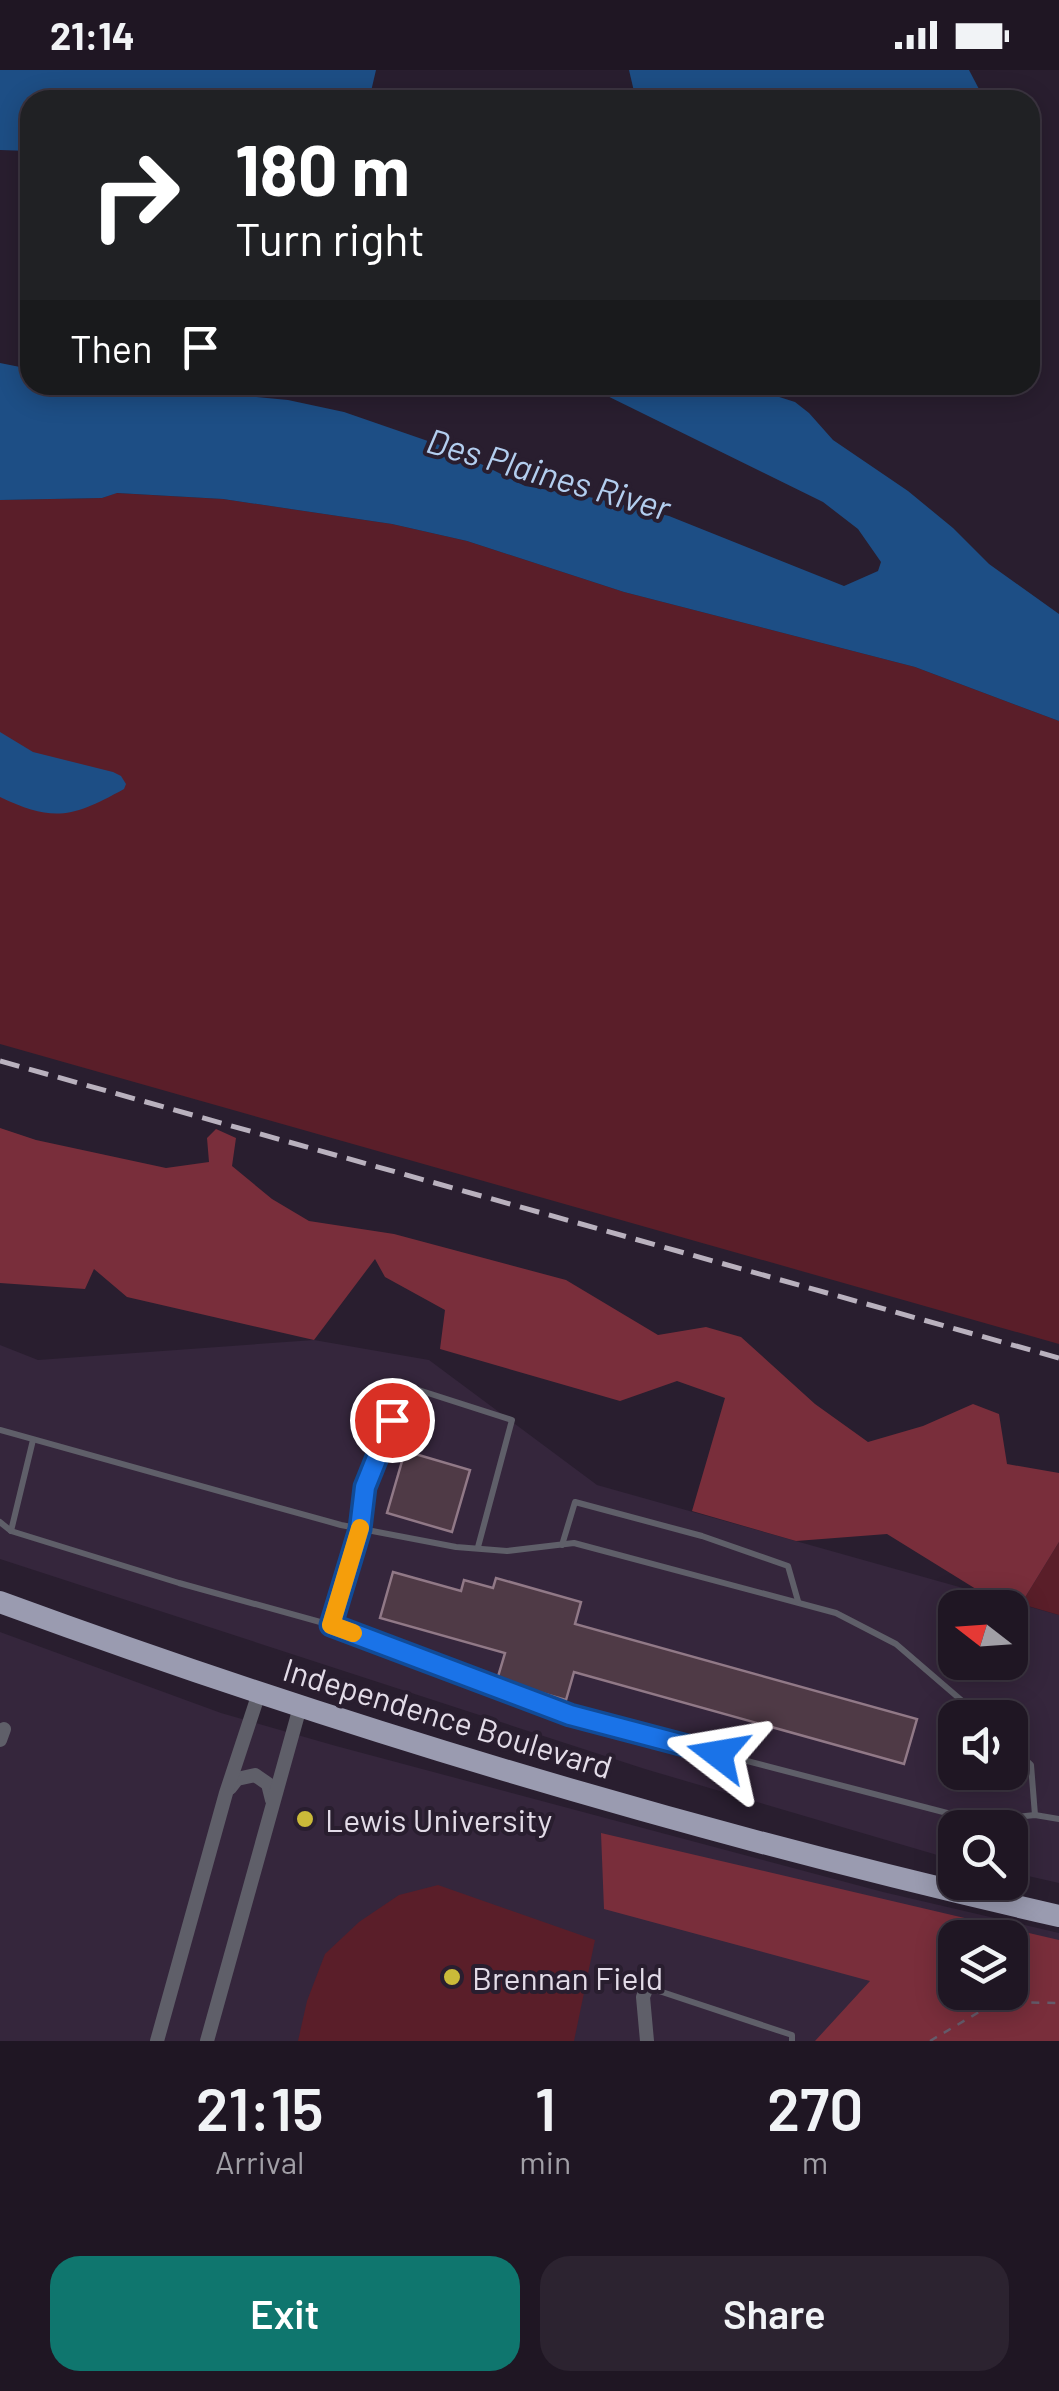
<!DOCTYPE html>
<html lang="en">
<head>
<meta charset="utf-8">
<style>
  body { margin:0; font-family:Barlow,sans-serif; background:#2c2330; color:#f1f3f6; height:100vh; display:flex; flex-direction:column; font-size:38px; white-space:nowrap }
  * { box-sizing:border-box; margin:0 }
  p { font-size:32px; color:#a19fa6 }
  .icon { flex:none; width:55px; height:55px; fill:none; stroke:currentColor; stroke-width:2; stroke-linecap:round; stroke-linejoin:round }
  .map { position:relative; height:1971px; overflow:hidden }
  .panel { display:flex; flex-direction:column; background:#1f1623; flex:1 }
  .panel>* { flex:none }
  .top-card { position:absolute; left:20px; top:20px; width:1020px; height:305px; border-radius:30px; box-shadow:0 5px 25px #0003,0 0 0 2px #3c3541; background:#202124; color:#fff; overflow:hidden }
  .needle { width:65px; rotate:287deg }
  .tools { position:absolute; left:938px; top:1520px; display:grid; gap:20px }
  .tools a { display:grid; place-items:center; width:90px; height:90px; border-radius:20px; background:#1f1623; box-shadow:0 5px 25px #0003,0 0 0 2px #3c3541; font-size:50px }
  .pin { position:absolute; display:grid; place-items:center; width:85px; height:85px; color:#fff; margin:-42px; border:5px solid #fff; border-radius:50%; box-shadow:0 2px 10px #0007 }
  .me { position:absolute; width:110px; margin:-55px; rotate:284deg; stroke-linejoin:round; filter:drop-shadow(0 0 8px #0008) }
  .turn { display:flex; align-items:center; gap:35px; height:210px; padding:0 50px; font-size:45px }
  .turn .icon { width:130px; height:130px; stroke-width:2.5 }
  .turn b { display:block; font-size:70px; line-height:85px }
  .then { display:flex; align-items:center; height:95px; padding:0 50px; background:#0003; gap:20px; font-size:38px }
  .eta { display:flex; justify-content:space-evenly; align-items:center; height:170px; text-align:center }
  .eta b { font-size:60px; font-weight:600; line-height:70px }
  .primary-button { display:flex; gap:20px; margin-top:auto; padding:20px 50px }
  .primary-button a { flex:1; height:115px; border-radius:30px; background:#0f766e; color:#fff; font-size:40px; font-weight:600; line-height:115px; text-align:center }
  .primary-button a+a { background:#2c2330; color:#f1f3f6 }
  .status { display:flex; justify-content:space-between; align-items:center; height:70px; padding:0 50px; background:#1f1623; direction:ltr }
  .status svg { height:28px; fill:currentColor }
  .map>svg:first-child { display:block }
  .built { fill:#35263c; fill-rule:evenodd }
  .green { fill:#5a1e29 }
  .forest { fill:#792e3b; fill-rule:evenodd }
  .water { fill:#1d4e85 }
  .building { fill:#4f3a46; stroke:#917987; stroke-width:2.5 }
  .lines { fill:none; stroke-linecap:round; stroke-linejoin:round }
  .path { stroke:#655b6a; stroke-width:2.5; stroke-dasharray:8 8; stroke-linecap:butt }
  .service { stroke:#5f5f69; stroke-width:6 }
  .minor { stroke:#5f5f69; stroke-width:14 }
  .primary { stroke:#9a9bb0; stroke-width:22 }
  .rail { stroke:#b9b1be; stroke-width:5; stroke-dasharray:20 10; stroke-linecap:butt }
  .route-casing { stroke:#114b97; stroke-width:25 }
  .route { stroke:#1a73e8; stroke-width:18 }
  .slow { stroke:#f59e0b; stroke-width:18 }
  .poi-dot { fill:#cbba39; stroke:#291e2f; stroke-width:4 }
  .labels { text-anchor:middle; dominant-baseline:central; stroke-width:8; stroke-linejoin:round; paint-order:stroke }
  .street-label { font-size:32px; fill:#e3dce8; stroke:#291e2f }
  .poi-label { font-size:32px; fill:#e3dce8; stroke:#291e2f; text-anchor:start }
  .water-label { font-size:35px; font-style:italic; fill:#b3ceef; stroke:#291e2f }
</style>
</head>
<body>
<div class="status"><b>21:14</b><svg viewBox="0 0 49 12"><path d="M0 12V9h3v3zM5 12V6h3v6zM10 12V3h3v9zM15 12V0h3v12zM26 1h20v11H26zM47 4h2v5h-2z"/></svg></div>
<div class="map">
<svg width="1059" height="1971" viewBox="0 0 1059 1971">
  <rect width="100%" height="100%" fill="#291e2f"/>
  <g class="built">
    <path d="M314,1270L429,1290L597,1415L1059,1545V1813L1010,1802V1758H955V1789L944,1787L645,1699L0,1489V1275L38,1290ZM955,1538H1010V1592H955ZM955,1648H1010V1702H955Z"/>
    <path d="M0,1562L221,1643L336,1676L883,1822L1059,1863V1971H0ZM955,1868H1010V1922H955Z"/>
  </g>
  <g class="green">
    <path d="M116,423L223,429L392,454L467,471L624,522L915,597L1059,651V1274L0,974V430L102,428Z"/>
    <path d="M1059,1472V1545L1021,1534Z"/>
    <path d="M438,1815L595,1870L574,1971H298L307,1931L325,1884L359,1852L399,1825Z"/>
  </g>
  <g class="forest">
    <path d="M0,1058L36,1070L166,1098L209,1092L207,1068L216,1059L236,1068L232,1096L272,1129L309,1151L394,1164L566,1210L658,1265L706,1257L741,1267L815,1334L868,1372L923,1356L973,1334L999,1344L1007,1394L1059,1403V1472L1021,1534L984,1524L887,1464L796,1471L692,1441L725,1328L677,1311L620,1331L440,1279L445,1240L385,1207L375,1189L314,1270L127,1227L94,1199L85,1219L0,1213Z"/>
    <path d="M601,1763L1059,1870V1971H815L870,1911L604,1839ZM955,1868H1010V1922H955Z"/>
  </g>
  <g class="water">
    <path d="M0,0H376L369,30H30V81L0,80Z"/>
    <path d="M629,0H969L980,21L974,30H636Z"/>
    <path d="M0,293L30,299V315H130L288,330L344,342L451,379L525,416L594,428L669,446L844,516L878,501L881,492L858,459L823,432L585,315H742L795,332L809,343L833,370L908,421L953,458L989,494L1059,544V651L915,597L624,522L467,471L392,454L223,429L117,423L102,428L0,430Z"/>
    <path d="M0,662L33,682L113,702L121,706L126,714L124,719C73,747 54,753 0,727Z"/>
  </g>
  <g class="building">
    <path d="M405,1381L470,1400L452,1462L387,1443Z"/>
    <path d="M393,1502L461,1521L464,1510L493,1518L496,1508L581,1532L575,1554L917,1649L904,1694L574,1602L566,1630L497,1610L505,1583L380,1548Z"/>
  </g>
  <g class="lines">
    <path class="path" d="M930,1971L996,1932L1059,1933"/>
    <g class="service">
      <path d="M0,1360L341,1455L456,1477L507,1481L574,1473L836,1543L896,1574L982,1648"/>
      <path d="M0,1452L11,1461L179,1513L331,1555L570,1645L978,1751L1035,1745L1059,1749"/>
      <path d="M11,1461L33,1370"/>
      <path d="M562,1475L575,1432L702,1466L788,1496L798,1531"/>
      <path d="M331,1555L360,1459L365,1417L406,1316L512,1350L478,1477"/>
      <path d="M1010,1675L1031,1695L1035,1745"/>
      <path d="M647,1917L792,1965V1971"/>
    </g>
    <g class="minor">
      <path d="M0,1670L4,1659"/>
      <path d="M230,1718L237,1709L255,1705L268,1714L272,1730"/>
      <path d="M647,1917L643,1927L647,1971"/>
      <path d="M157,1971L226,1723L259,1623"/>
      <path d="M207,1971L300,1637"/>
    </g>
    <path class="primary" d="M0,1532C346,1659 699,1764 1059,1846"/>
    <path class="rail" d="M0,991L1059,1288"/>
  </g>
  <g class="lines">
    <defs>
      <path id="route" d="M392,1350L365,1417L360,1459L331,1555L570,1645L718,1684"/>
    </defs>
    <use href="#route" class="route-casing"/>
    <use href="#route" class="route"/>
    <path class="slow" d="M353,1563L331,1555L360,1458"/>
  </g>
  <g class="poi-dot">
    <circle cx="305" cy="1749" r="10"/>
    <circle cx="452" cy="1907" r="10"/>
  </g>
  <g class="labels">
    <g class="street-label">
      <text transform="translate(448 1647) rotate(17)">Independence Boulevard</text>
    </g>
    <g class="poi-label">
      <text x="325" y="1749">Lewis University</text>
      <text x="472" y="1907">Brennan Field</text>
    </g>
    <g class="water-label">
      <text transform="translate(549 403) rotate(16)">Des Plaines River</text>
    </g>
  </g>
</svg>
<div class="tools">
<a><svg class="needle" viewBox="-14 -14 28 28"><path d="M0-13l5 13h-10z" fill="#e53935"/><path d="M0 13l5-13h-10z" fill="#a19fa6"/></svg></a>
<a><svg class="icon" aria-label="sound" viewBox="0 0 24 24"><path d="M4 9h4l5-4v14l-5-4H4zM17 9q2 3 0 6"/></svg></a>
<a><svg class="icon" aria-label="search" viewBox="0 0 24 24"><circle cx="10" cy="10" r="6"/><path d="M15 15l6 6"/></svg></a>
<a><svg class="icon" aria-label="layers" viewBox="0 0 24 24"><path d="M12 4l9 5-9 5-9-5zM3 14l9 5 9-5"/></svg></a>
</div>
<div class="pin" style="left:392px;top:1350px;background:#d93025"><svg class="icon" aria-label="arrive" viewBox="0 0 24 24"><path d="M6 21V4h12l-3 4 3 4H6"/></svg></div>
<svg class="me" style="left:718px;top:1684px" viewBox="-20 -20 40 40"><path d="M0-17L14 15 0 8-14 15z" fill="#1a73e8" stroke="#fff" stroke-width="4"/></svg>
<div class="top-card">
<div class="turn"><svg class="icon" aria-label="right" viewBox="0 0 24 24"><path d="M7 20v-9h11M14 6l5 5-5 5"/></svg><div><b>180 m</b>Turn right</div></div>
<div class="then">Then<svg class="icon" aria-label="arrive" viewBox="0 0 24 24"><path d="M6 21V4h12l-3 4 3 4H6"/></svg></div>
</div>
</div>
<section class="panel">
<div class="eta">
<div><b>21:15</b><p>Arrival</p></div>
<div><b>1</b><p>min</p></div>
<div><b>270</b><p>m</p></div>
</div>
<div class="primary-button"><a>Exit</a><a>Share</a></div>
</section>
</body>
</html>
